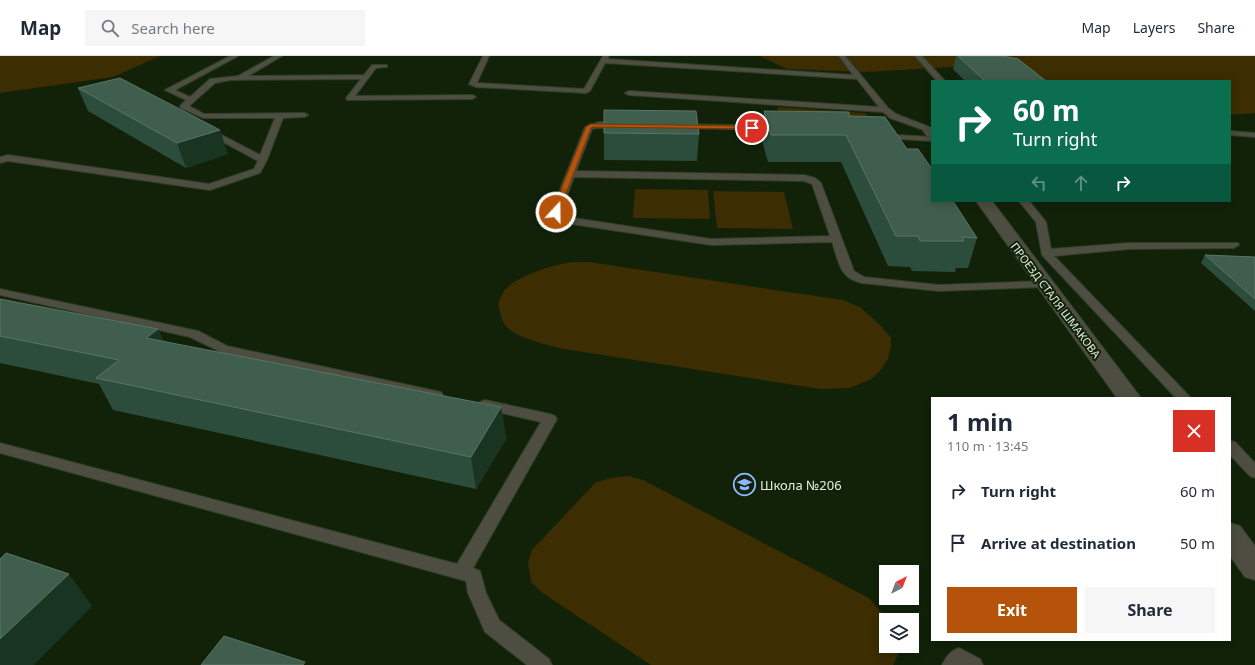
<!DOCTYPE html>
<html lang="en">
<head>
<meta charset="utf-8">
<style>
  body { margin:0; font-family:"Noto Sans",sans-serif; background:#f6f6f7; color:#1f2937; height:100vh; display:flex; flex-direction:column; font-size:15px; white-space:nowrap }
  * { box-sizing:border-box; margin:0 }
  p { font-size:13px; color:#747a83 }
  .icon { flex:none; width:22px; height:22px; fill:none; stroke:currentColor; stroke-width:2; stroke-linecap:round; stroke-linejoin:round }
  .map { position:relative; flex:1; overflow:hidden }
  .drawer { position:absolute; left:931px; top:341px; width:300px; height:244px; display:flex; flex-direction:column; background:#fff; border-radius:0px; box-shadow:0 2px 10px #0003 }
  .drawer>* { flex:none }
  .top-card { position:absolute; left:931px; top:24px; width:300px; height:122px; border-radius:0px; box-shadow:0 2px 10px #0003; background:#0b6e4f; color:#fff; overflow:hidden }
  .needle { width:26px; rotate:42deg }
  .controls { position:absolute; left:879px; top:509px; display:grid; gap:8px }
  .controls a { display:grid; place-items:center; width:40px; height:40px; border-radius:0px; background:#fff; box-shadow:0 2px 10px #0003; font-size:20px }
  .pin { position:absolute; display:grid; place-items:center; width:34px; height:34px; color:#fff; margin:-17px; border:2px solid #fff; border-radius:50%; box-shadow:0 1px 4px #0007 }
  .me { position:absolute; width:44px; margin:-22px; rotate:21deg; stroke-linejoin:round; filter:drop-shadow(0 0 3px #0008) }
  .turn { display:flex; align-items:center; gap:14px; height:84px; padding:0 16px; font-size:18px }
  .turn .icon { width:52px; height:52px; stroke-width:2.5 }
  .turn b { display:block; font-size:28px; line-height:34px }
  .lanes { display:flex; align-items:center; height:38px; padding:0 16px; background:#0003; justify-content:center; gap:20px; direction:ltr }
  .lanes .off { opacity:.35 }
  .round { display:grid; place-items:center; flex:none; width:42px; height:42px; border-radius:0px; background:#f6f6f7 }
  .headline { display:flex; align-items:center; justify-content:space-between; height:68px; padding:0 16px }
  h1 { font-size:24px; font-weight:700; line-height:30px }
  .cta { display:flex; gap:8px; margin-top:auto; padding:8px 16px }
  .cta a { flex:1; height:46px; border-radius:0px; background:#b45309; color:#fff; font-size:16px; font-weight:700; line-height:46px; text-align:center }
  .cta a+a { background:#f6f6f7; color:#1f2937 }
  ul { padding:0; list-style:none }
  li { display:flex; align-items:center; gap:12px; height:52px; padding:0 16px }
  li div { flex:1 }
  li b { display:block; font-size:15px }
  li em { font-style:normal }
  header { display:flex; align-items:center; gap:24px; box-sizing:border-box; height:56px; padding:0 20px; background:#fff; border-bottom:1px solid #e0e1e3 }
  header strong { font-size:19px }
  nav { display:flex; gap:22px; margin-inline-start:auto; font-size:14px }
  .search { width:280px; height:36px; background:#f6f6f7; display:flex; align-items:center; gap:10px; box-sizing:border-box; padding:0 14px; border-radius:0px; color:#747a83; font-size:15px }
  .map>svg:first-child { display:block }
  .green { fill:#3c2d02 }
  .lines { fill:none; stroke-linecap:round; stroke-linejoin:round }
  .lane-casing { stroke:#2f3f27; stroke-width:2 }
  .street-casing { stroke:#2f3f27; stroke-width:2 }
  .lane { fill:#4d4e41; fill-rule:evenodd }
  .street { fill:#4d4e41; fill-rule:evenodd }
  .wall { fill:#2c4c3c }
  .shaded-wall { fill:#193420 }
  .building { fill:#405e4e; stroke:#597565 }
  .route { fill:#b45309; stroke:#753606 }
  .labels { text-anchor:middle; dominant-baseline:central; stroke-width:4; stroke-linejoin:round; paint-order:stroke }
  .street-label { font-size:11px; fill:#e4f0e0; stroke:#112209 }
  .near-poi-label { font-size:13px; fill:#e4f0e0; stroke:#112209; text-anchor:start }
</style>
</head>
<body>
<header>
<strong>Map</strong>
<div class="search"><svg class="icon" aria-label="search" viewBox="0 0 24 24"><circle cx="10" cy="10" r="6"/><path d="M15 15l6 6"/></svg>Search here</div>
<nav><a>Map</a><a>Layers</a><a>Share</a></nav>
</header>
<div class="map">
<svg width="1255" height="609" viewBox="0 0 1255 609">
  <rect width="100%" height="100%" fill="#112209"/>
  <g class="green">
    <path d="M0,0H160L113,21L0,37Z"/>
    <path d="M760,0H1255V57L1230,59V25H1039L969,10L865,16L787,13Z"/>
    <path d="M778,51L865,57L874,72L776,67Z"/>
    <path d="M635,133L708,134L710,163L633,162Z"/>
    <path d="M713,135L784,136L793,173L717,172Z"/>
    <path d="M572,206H589L843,244L860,251L881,270L891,282V290L888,303L880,315L871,323L850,332L820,333L564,293C548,289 515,282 505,269C501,264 500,254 498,248C500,243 502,237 505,234C518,219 553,209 572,206Z"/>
    <path d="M628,420L643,424L869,542L888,564H886V590H897L898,599L893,609H651L544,538L531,526L528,506L532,494L595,427L610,422Z"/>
  </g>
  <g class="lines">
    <defs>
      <g id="lane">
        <path d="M230,0H238L175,34L190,41L210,23L238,20L274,0H282L248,20L364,19L372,9H387V11L376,12L355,40L472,39L476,41L472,43L347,44L346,42L361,23L231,24L215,27L189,50L204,58L304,57L308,59L304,61L283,62L267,104L260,117L210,134L8,105L0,107V101L8,99L209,128L254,113L258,105L203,75L207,73H210L260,99L275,62H203L181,52L180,50L186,44L165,34Z"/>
        <path d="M483,0H489L477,27L584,33L603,0H609L607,3L853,19L839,0H845L888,52L896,58L932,72V77L890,62L883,56L629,39L625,37L629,35L879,51L857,23L605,7L590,35L586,37L476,31L469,28Z"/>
        <path d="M915,0H922L945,25H937Z"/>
        <path d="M599,66L621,67L625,69C618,75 602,70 592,73L576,115L804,119L815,122L821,127L854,215L864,221L939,229L1045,225L1049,226L1051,228L1049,230L1045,231L939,235L862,227C839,222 839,206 832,186L711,189L565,167L553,163L551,156L585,71ZM574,121L804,125L812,128L830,180L711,183L567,161L562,159L561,156Z"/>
        <path d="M677,68L779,70L783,72L779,74L680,72L676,70Z"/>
        <path d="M1230,75L1255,77V81L1230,79Z"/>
        <path d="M879,78L932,81V85L882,82L878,80Z"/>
        <path d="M1019,145H1029L1046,166L1051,193L1129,187H1238L1239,189L1234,192L1129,193L1054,200L1191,342H1176L1042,199L1036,166Z"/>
        <path d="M0,233L198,275L227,290L436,335L441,336L443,339L441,342L436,343L223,297L190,281L0,239Z"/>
        <path d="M485,344L550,358L555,360L557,363L473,512L480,515L486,537L499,564L549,603L552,609H527L485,576L468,537L466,525L0,397V387L457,508L541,366L480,352L478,349L480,346Z"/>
        <path d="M1230,385L1235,386L1255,407V422L1250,420L1230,399Z"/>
        <path d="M959,592L980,603L983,609H942C946,601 950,595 959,592Z"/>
      </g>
      <g id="street">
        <path d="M930,71H932V81L927,80L923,75L925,72Z"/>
        <path d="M976,145H992L1141,342H1117Z"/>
        <path d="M1230,467L1240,470L1255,490V524L1245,521L1230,500Z"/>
      </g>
    </defs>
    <use href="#lane" class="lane-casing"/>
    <use href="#street" class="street-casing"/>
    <use href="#lane" class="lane"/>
    <use href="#street" class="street"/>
  </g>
  <g class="wall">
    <path d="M956,0H1003L1046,25H965L953,13Z"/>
    <path d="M78,32L228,98L186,112L88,55Z"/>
    <path d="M764,55L849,60L907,93L977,182L968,212H956L955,216L912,215L910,211L888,210L841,106H768L761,81Z"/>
    <path d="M604,77L699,78L697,105L604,104Z"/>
    <path d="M1205,199L1255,201V255L1201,207Z"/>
    <path d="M0,243L158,273L164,286L501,351L506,383L476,433L113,354L99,328L0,307Z"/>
  </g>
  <g class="shaded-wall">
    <path d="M220,74L228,98L186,112L177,87Z"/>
    <path d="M158,273L172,303L146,282Z"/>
    <path d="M501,351L506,383L476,433L471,401Z"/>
    <path d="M69,518L92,550L34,609H0V583Z"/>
  </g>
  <g class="building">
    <path d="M958,0H1003L1018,3L1046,25H985Z"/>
    <path d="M120,22L220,74L177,87L78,32Z"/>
    <path d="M604,54L696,55L699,78L604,77Z"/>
    <path d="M764,55L849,56V60L885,61L907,93H918L932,113V145H953L977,182L962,181L964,185H920L918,180H896L846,79H771Z"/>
    <path d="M1205,199L1255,201V243Z"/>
    <path d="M0,243L158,273L146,282L501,351L471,401L96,322L119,304L0,280Z"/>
    <path d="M6,497L69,518L0,583V503Z"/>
    <path d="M224,580L305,606L303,609H201Z"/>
  </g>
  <path class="route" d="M590,68L752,70L755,72L752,73L593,71L591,72L559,156L553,158L552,156L586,71Z"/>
  <defs>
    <symbol id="school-ring" viewBox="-11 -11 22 22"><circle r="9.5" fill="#112209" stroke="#8db9fc" stroke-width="1.5"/><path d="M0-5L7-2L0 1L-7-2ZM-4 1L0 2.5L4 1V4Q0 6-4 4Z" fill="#8db9fc"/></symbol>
  </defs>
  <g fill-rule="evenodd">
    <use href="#school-ring" x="732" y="416" width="25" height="25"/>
  </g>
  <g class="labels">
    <g class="street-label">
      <text transform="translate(1056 244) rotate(53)">ПРОЕЗД СТАЛЯ ШМАКОВА</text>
    </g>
    <g class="near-poi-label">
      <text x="760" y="429">Школа №206</text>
    </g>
  </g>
</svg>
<div class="controls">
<a><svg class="needle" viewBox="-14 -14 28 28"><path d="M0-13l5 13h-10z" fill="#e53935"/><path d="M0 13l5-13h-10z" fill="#747a83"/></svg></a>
<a><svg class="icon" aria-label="layers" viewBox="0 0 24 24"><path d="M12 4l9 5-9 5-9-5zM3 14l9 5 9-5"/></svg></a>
</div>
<div class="pin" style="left:752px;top:72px;background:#d93025"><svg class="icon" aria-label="arrive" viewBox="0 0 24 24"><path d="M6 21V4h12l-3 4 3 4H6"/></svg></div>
<svg class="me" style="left:556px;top:156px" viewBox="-20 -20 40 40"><circle r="17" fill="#b45309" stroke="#fff" stroke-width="3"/><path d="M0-11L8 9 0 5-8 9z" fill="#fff"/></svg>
<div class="top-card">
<div class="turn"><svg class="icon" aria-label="right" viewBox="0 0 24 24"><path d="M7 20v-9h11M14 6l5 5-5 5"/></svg><div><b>60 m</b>Turn right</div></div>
<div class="lanes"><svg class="icon off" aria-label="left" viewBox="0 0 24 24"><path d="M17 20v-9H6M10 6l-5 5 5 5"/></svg><svg class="icon off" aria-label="ahead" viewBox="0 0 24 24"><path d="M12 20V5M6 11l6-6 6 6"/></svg><svg class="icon" aria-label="right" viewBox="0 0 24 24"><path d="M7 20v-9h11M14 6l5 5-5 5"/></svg></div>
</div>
<section class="drawer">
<div class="headline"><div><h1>1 min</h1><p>110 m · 13:45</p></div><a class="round" style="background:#d93025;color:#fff"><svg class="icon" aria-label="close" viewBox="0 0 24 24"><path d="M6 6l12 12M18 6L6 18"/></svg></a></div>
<ul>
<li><svg class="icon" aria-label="right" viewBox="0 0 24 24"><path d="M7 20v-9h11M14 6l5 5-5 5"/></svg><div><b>Turn right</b></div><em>60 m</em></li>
<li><svg class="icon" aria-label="arrive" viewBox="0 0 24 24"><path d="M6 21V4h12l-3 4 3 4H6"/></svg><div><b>Arrive at destination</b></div><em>50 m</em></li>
</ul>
<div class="cta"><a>Exit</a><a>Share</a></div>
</section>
</div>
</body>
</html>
